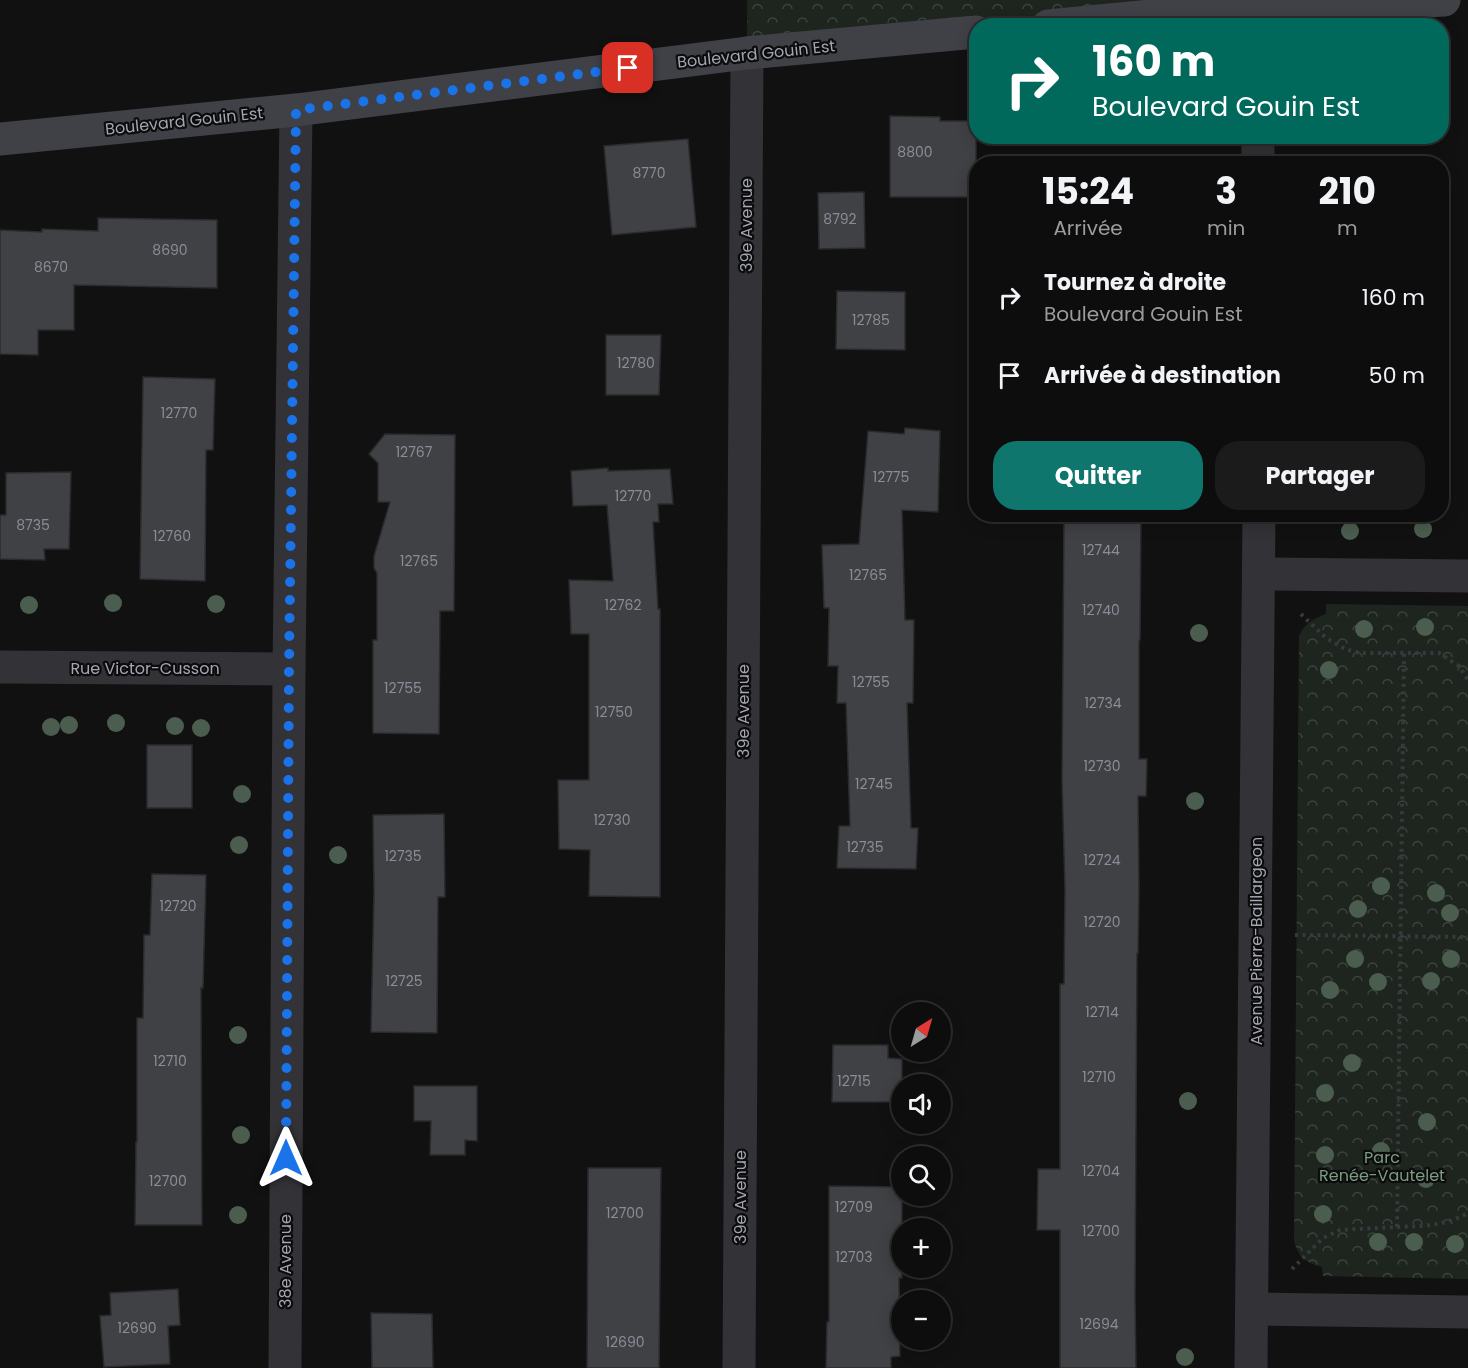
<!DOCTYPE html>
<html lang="fr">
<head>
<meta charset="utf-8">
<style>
  body { margin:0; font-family:Poppins,sans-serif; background:#1b1b1c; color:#f1f3f6; height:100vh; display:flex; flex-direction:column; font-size:22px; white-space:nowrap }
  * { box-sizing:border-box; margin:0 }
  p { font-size:20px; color:#9a9c9e }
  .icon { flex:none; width:33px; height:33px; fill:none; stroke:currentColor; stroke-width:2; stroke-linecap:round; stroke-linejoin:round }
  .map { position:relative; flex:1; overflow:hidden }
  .panel { position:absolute; left:969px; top:156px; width:480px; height:366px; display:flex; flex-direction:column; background:#0d0d0e; border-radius:24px; box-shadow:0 3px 15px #0003,0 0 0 2px #2d2d2e }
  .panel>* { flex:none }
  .guide { position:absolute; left:969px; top:18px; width:480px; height:126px; border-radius:24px; box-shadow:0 3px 15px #0003,0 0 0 2px #2d2d2e; background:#00695c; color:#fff; overflow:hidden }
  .needle { width:39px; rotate:37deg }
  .fabs { position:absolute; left:891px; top:1002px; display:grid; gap:12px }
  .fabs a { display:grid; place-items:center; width:60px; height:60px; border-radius:50%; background:#0d0d0e; box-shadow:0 3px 15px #0003,0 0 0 2px #2d2d2e; font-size:30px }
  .pin { position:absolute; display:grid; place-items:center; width:51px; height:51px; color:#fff; margin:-26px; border-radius:12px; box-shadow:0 3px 9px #0006 }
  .me { position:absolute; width:66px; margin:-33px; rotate:0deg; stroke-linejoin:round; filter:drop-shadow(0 0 4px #0008) }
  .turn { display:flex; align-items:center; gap:21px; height:126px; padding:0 24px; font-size:27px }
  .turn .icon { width:78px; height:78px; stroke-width:2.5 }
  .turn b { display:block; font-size:42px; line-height:51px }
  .eta { display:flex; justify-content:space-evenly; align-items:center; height:102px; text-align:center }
  .eta b { font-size:36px; font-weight:700; line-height:42px }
  .cta { display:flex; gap:12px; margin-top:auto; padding:12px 24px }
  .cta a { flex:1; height:69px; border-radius:24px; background:#0f766e; color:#fff; font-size:24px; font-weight:700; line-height:69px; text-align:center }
  .cta a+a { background:#1b1b1c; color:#f1f3f6 }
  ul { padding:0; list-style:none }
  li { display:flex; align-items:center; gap:18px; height:78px; padding:0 24px }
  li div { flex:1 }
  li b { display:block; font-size:22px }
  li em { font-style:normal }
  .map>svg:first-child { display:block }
  .park { fill:url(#park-crowns) }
  .building { fill:#404145; stroke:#2b2b2e; stroke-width:1.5 }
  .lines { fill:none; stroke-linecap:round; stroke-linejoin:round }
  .path { stroke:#38393e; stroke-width:4; stroke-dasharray:3 4.5; stroke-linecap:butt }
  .street { stroke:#323237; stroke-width:33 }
  .secondary { stroke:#404147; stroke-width:33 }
  .tree { fill:#4b5d4f }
  .route { stroke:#1a73e8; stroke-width:10; stroke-dasharray:0 18 }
  .labels { text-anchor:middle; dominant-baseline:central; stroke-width:4.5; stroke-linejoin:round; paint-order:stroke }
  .number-label { font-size:14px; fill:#8a8d97 }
  .street-label { font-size:16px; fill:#a3a6b2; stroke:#0c0c0d }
  .park-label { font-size:16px; fill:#7b9c81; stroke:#0c0c0d }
</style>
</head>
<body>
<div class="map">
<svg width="1468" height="1368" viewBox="0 0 1468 1368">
  <defs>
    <pattern id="park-crowns" width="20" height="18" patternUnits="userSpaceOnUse" patternTransform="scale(1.5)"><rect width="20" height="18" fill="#1e251f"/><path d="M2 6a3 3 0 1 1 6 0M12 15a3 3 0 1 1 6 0" fill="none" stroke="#3c423d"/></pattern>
  </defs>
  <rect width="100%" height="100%" fill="#111112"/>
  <g class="park">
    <path d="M747,0H1202L1048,25L976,26L747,53Z"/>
    <path d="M1326,604L1468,606V1279L1323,1276L1322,1267C1305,1262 1299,1258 1294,1241L1299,636C1305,623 1313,619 1326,614Z"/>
  </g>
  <g class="building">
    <path d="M890,116L940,117V121H976V197H890Z"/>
    <path d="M688,139L696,227L612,235L604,146Z"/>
    <path d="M864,192L865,248L819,249L818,193Z"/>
    <path d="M98,218L217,220V288L74,285V330H38V355L0,354V230L42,232V229L98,231Z"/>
    <path d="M837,291L905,292V350L836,349Z"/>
    <path d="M606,335H661L659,395H606Z"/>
    <path d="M143,377L215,379L213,450H206L205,581L140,579Z"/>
    <path d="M905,428L940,431L938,512L902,510L905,620H914L913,703H907L911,828H918L916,869L837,868L839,826H850L846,703H837L838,666H828L829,608H824L822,545L859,544L868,431L904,434Z"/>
    <path d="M385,434L455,435L454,611H440L439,734L373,733V640H377V573L374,568V556L390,502H378V463L369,454Z"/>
    <path d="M608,468V471L670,469L673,504H658L659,522H653L658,609H660V897L589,896L590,850L559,849L558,780H589V634H571L569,580L613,581L607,505L573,506L571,471Z"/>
    <path d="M71,472L69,549H44L45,560L0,559V515H6V473Z"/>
    <path d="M1064,517L1141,518L1140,640H1139V759H1147L1146,796H1138L1139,890L1138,953H1137L1135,1298L1136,1368H1060V1230H1037L1038,1169H1060V984H1064L1065,890L1062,780Z"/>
    <rect x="147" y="745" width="45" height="63"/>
    <path d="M444,814L445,897H438L437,1033L371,1032L374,891L373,815Z"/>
    <path d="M152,874L206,875L203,988H201L202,1225H135L136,1142H137V1018H143L144,935H150Z"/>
    <path d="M833,1045H888V1058L902,1059V1102H832Z"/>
    <path d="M414,1086H477V1141L465,1140V1155H430L431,1121H414Z"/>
    <path d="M588,1168H661L659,1368H587Z"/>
    <path d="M829,1186L902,1187V1278H899L900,1356L891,1357V1368H826L827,1322H829Z"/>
    <path d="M178,1289L180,1325L168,1326L170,1364L104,1367L100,1316L111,1315L110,1293Z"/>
    <path d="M371,1313L432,1314L433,1368H372Z"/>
  </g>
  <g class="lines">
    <g class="path">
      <path d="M1301,614L1326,638L1345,649L1360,653H1439L1459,666L1468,680"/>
      <path d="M1295,935L1468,937"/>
      <path d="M1397,1227C1424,1226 1444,1226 1468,1213"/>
      <path d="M1292,1269L1323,1238L1340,1230L1397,1227L1404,653"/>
    </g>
    <g class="street">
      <path d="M1258,136V164"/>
      <path d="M1259,574L1468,576"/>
      <path d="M0,667L289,669"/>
      <path d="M1252,1309L1468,1312"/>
      <path d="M285,1368L289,669L296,110"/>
      <path d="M739,1368L747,53"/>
      <path d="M1251,1368L1259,514"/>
    </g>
    <g class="secondary">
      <path d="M1048,26L1202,11L1257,10L1444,0"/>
      <path d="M0,139L296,110L747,53L976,32"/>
    </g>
  </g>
  <g class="tree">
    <circle cx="1423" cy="529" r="9"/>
    <circle cx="1350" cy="531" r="9"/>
    <circle cx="113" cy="603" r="9"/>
    <circle cx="216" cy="604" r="9"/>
    <circle cx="29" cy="605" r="9"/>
    <circle cx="1425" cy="627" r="9"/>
    <circle cx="1364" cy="629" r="9"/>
    <circle cx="1199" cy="633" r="9"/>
    <circle cx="1329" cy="670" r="9"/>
    <circle cx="116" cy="723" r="9"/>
    <circle cx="69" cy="725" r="9"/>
    <circle cx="175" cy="726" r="9"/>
    <circle cx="51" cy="727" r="9"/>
    <circle cx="201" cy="728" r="9"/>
    <circle cx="242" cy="794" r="9"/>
    <circle cx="1195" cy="801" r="9"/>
    <circle cx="239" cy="845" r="9"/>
    <circle cx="338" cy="855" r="9"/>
    <circle cx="1381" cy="886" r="9"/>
    <circle cx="1436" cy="893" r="9"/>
    <circle cx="1358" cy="909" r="9"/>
    <circle cx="1450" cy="913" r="9"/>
    <circle cx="1355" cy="959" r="9"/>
    <circle cx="1451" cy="959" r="9"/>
    <circle cx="1431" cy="981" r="9"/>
    <circle cx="1378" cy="982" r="9"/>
    <circle cx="1330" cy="990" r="9"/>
    <circle cx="238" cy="1035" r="9"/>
    <circle cx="1352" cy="1063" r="9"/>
    <circle cx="1325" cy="1093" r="9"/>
    <circle cx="1188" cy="1101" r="9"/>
    <circle cx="1427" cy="1122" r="9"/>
    <circle cx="241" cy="1135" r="9"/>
    <circle cx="1381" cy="1151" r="9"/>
    <circle cx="1325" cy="1155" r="9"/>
    <circle cx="1426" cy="1179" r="9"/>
    <circle cx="1323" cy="1214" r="9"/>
    <circle cx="238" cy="1215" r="9"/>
    <circle cx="1378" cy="1242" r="9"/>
    <circle cx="1414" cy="1242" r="9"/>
    <circle cx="1455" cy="1244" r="9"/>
    <circle cx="1185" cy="1357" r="9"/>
  </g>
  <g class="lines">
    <path class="route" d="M286,1158L289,669L296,110L628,68"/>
  </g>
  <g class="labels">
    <g class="number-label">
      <text x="915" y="152">8800</text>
      <text x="649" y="173">8770</text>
      <text x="840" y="219">8792</text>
      <text x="170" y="250">8690</text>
      <text x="51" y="267">8670</text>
      <text x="871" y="320">12785</text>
      <text x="636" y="363">12780</text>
      <text x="179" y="413">12770</text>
      <text x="414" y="452">12767</text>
      <text x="891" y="477">12775</text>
      <text x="633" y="496">12770</text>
      <text x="33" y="525">8735</text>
      <text x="172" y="536">12760</text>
      <text x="1101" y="550">12744</text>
      <text x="419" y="561">12765</text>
      <text x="868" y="575">12765</text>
      <text x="623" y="605">12762</text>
      <text x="1101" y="610">12740</text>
      <text x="871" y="682">12755</text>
      <text x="403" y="688">12755</text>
      <text x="1103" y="703">12734</text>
      <text x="614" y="712">12750</text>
      <text x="1102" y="766">12730</text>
      <text x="874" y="784">12745</text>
      <text x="612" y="820">12730</text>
      <text x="865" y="847">12735</text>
      <text x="403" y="856">12735</text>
      <text x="1102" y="860">12724</text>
      <text x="178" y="906">12720</text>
      <text x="1102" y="922">12720</text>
      <text x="404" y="981">12725</text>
      <text x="1102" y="1012">12714</text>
      <text x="170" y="1061">12710</text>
      <text x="1099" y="1077">12710</text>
      <text x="854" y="1081">12715</text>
      <text x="1101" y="1171">12704</text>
      <text x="168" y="1181">12700</text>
      <text x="854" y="1207">12709</text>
      <text x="625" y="1213">12700</text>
      <text x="1101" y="1231">12700</text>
      <text x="854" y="1257">12703</text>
      <text x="1099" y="1324">12694</text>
      <text x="137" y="1328">12690</text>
      <text x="625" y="1342">12690</text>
    </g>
    <g class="street-label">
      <text transform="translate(756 54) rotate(-6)">Boulevard Gouin Est</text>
      <text transform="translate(184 121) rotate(-6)">Boulevard Gouin Est</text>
      <text transform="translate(746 225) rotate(-90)">39e Avenue</text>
      <text x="145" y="668">Rue Victor-Cusson</text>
      <text transform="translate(743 711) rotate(-90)">39e Avenue</text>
      <text transform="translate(1256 941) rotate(-90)">Avenue Pierre-Baillargeon</text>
      <text transform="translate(740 1197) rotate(-90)">39e Avenue</text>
      <text transform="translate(285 1261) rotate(-90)">38e Avenue</text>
    </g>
    <g class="park-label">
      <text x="1382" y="1157">Parc<tspan x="1382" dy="18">Renée-Vautelet</tspan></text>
    </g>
  </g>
</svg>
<div class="fabs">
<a><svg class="needle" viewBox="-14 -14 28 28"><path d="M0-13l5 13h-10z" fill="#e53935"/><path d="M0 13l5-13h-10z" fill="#9a9c9e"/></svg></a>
<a><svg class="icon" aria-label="sound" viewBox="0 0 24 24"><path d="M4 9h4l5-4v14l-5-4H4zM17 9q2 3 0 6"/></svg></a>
<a><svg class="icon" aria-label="search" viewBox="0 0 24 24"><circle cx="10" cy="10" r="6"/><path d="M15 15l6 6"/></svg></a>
<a>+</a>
<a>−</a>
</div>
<div class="pin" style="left:628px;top:68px;background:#d93025"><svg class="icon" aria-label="arrive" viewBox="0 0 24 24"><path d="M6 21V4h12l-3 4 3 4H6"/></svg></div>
<svg class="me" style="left:286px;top:1158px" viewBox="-20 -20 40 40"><path d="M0-17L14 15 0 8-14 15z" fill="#1a73e8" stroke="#fff" stroke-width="4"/></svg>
<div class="guide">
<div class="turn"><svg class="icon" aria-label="right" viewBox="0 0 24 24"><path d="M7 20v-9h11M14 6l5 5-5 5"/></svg><div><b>160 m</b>Boulevard Gouin Est</div></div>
</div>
<section class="panel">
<div class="eta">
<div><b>15:24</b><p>Arrivée</p></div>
<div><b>3</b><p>min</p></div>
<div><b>210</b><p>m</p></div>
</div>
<ul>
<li><svg class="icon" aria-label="right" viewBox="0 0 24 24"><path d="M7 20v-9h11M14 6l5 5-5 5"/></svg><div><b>Tournez à droite</b><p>Boulevard Gouin Est</p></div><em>160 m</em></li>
<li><svg class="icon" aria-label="arrive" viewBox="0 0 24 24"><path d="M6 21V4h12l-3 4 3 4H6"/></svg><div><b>Arrivée à destination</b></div><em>50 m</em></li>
</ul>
<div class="cta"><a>Quitter</a><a>Partager</a></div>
</section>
</div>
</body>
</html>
